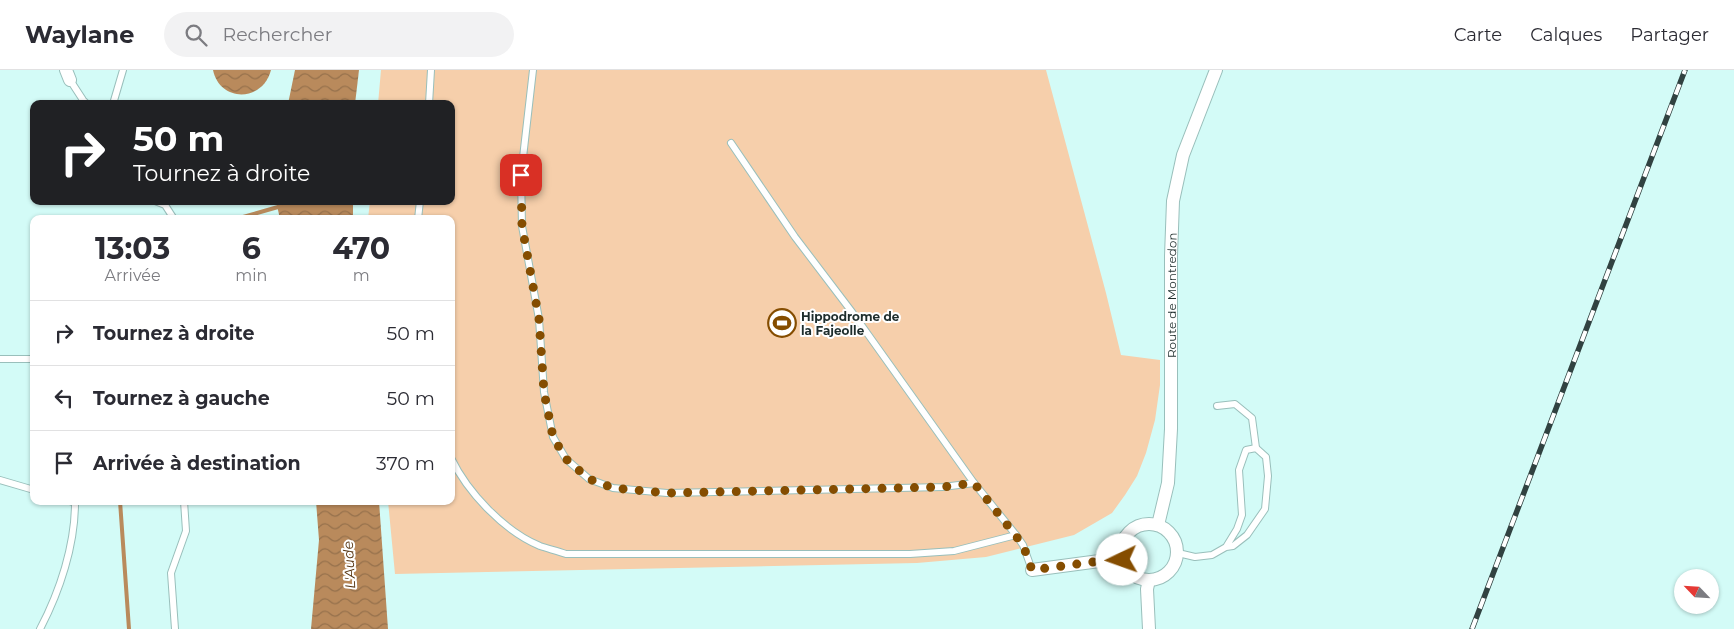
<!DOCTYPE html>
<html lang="fr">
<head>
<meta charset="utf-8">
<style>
  body { margin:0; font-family:Montserrat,sans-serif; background:#f2f2f3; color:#2b2b33; height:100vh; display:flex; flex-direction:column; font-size:19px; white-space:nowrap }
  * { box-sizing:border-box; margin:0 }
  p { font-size:16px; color:#7c7c81 }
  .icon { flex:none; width:28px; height:28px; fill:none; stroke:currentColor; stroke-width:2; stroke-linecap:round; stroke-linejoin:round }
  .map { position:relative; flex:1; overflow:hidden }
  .panel { position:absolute; left:30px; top:145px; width:425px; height:290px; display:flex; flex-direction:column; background:#fff; border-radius:10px; box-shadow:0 1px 4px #0004 }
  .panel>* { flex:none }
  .banner { position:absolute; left:30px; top:30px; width:425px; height:105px; border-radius:10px; box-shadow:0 1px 4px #0004; background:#202124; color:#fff; overflow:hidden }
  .needle { width:32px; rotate:295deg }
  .buttons { position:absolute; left:1674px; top:499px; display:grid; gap:10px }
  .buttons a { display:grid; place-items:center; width:45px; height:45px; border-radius:50%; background:#fff; box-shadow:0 1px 4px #0004; font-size:25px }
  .pin { position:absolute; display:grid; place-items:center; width:42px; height:42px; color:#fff; margin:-21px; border-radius:10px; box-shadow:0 2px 8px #0006 }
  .me { position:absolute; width:55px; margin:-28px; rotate:267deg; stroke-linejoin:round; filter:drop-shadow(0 0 4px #0008) }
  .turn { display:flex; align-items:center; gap:18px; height:105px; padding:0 20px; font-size:22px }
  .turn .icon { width:65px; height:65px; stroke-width:2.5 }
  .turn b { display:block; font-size:35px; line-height:42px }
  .eta { display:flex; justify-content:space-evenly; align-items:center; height:85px; text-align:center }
  .eta b { font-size:30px; font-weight:700; line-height:35px }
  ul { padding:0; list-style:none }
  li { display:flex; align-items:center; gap:15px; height:65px; padding:0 20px; border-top:1px solid #e1e1e2 }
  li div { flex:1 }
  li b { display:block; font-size:19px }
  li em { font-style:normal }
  header { display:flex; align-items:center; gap:30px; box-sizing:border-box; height:70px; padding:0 25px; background:#fff; border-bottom:1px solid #e1e1e2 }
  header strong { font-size:24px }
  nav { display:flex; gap:28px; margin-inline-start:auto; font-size:18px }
  .search { width:350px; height:45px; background:#f2f2f3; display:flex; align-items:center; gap:12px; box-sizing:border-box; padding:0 18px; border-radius:28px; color:#7c7c81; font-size:19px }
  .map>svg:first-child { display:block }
  .garden { fill:#f6cfab }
  .water { fill:url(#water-waves) }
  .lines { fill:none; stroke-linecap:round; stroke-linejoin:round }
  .stream { stroke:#b98a5c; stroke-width:4 }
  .service-casing { stroke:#99bfbb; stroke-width:8 }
  .minor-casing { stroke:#99bfbb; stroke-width:14 }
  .service { stroke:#fff; stroke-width:6 }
  .minor { stroke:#fff; stroke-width:12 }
  .rail-casing { stroke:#314241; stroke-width:5.5 }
  .rail { stroke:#fff; stroke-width:4; stroke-dasharray:11; stroke-linecap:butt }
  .route { stroke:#854d00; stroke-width:9; stroke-dasharray:0 16.2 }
  .labels { text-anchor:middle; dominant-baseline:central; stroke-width:4; stroke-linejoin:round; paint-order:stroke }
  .street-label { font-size:12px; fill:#1e2d2c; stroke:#fff }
  .poi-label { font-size:12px; font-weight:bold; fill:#1e2d2c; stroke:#fff; text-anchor:start }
  .water-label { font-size:14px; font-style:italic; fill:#573511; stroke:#fff }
</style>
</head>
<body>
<header>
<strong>Waylane</strong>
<div class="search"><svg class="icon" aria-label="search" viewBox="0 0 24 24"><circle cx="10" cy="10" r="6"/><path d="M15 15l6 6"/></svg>Rechercher</div>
<nav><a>Carte</a><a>Calques</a><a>Partager</a></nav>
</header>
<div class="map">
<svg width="1734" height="559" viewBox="0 0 1734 559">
  <defs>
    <pattern id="water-waves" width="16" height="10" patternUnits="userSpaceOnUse" patternTransform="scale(1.25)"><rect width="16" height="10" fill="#b98a5c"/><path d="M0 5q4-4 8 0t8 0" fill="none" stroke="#96714c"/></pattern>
  </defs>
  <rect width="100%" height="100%" fill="#d3fbf7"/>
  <path class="garden" d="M381,0H1046L1106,223L1121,285L1160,290V315L1155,350L1146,383L1137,406L1125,425L1112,443L1074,465L986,487L917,493L395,504L388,431H451V149H368L370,131H451V34H378Z"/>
  <g class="water">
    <path d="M213,0H271C263,32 220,33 213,0Z"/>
    <path d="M295,0H359L355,34H288Z"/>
    <path d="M276,131H353V149H280Z"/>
    <path d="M316,431H379L388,559H311L319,470Z"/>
  </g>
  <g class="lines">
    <g class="stream">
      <path d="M236,149L278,137L284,131"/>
      <path d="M120,431L129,559"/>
    </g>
    <defs>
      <g id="service">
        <path d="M533,0L521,105L522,156L539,249L544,322L553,367L566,389L589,409L613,418L667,423L943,417L974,413"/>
        <path d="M70,10L83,30L87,34"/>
        <path d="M113,34L123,0"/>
        <path d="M429,34L431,0"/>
        <path d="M731,73L795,167L852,242L974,413L1016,465"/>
        <path d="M155,131L165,135L174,149"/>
        <path d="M418,149L420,131"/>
        <path d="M0,289H34"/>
        <path d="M1217,336L1235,334L1252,348L1256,378"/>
        <path d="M451,388C468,423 504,461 540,476C549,479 558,481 566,484H910L954,481L1016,465L1023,475L1032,500"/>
        <path d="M0,410L34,420"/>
        <path d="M1178,483L1195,487L1212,485L1226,477L1233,476L1247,465L1265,439L1268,406L1266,387L1256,378L1246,380L1239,400L1242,445L1237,459L1226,477"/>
        <path d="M40,559C60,521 75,475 75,433L70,431"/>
        <path d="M175,559L171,503L186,461L184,431"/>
      </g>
      <g id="minor">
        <path d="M66,0L70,10"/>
        <circle cx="1149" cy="482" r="28"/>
        <path id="s1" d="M1158,455L1168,413L1171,359V186L1173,131L1183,85L1216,0"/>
        <path d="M1032,500L1107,490L1121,486"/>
        <path d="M1149,510L1147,519L1149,559"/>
      </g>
    </defs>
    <use href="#service" class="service-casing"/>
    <use href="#minor" class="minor-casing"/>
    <use href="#service" class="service"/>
    <use href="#minor" class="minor"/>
    <defs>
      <path id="rail" d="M1472,559L1685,0"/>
    </defs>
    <use href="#rail" class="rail-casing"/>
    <use href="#rail" class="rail"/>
  </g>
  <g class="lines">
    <path class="route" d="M521,105L522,156L539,249L544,322L553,367L566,389L589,409L613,418L667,423L943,417L974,413L1023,475L1032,500L1108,490L1121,486L1122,490"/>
  </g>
  <defs>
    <symbol id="stadium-ring" viewBox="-11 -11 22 22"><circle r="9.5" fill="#fff" stroke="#854d00" stroke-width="1.5"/><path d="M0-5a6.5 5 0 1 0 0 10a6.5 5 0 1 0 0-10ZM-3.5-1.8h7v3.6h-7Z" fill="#854d00"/></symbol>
  </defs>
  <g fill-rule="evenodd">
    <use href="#stadium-ring" x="766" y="237" width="32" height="32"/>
  </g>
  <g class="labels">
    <g class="street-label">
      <text stroke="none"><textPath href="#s1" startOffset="231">Route de Montredon</textPath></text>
    </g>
    <g class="poi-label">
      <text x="801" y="246">Hippodrome de<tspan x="801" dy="14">la Fajeolle</tspan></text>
    </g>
    <g class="water-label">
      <text transform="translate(349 495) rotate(-93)">L'Aude</text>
    </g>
  </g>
</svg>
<div class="buttons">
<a><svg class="needle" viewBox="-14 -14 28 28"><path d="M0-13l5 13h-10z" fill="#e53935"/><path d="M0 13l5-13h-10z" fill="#7c7c81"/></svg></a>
</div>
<div class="pin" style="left:521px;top:105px;background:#d93025"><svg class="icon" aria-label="arrive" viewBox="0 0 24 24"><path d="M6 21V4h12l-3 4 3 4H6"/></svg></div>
<svg class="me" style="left:1122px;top:490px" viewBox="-20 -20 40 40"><circle r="19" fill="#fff"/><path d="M0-13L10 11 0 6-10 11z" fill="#854d00"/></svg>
<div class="banner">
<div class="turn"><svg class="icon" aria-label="right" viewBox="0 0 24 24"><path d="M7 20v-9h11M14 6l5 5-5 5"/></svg><div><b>50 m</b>Tournez à droite</div></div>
</div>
<section class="panel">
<div class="eta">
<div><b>13:03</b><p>Arrivée</p></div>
<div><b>6</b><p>min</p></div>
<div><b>470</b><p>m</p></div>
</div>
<ul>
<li><svg class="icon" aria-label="right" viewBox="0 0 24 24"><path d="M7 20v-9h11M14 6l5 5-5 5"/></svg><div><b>Tournez à droite</b></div><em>50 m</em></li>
<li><svg class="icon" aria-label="left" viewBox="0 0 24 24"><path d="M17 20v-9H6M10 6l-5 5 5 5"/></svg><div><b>Tournez à gauche</b></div><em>50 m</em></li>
<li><svg class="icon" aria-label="arrive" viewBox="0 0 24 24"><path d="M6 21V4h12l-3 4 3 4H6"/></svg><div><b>Arrivée à destination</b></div><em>370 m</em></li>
</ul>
</section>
</div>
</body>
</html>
